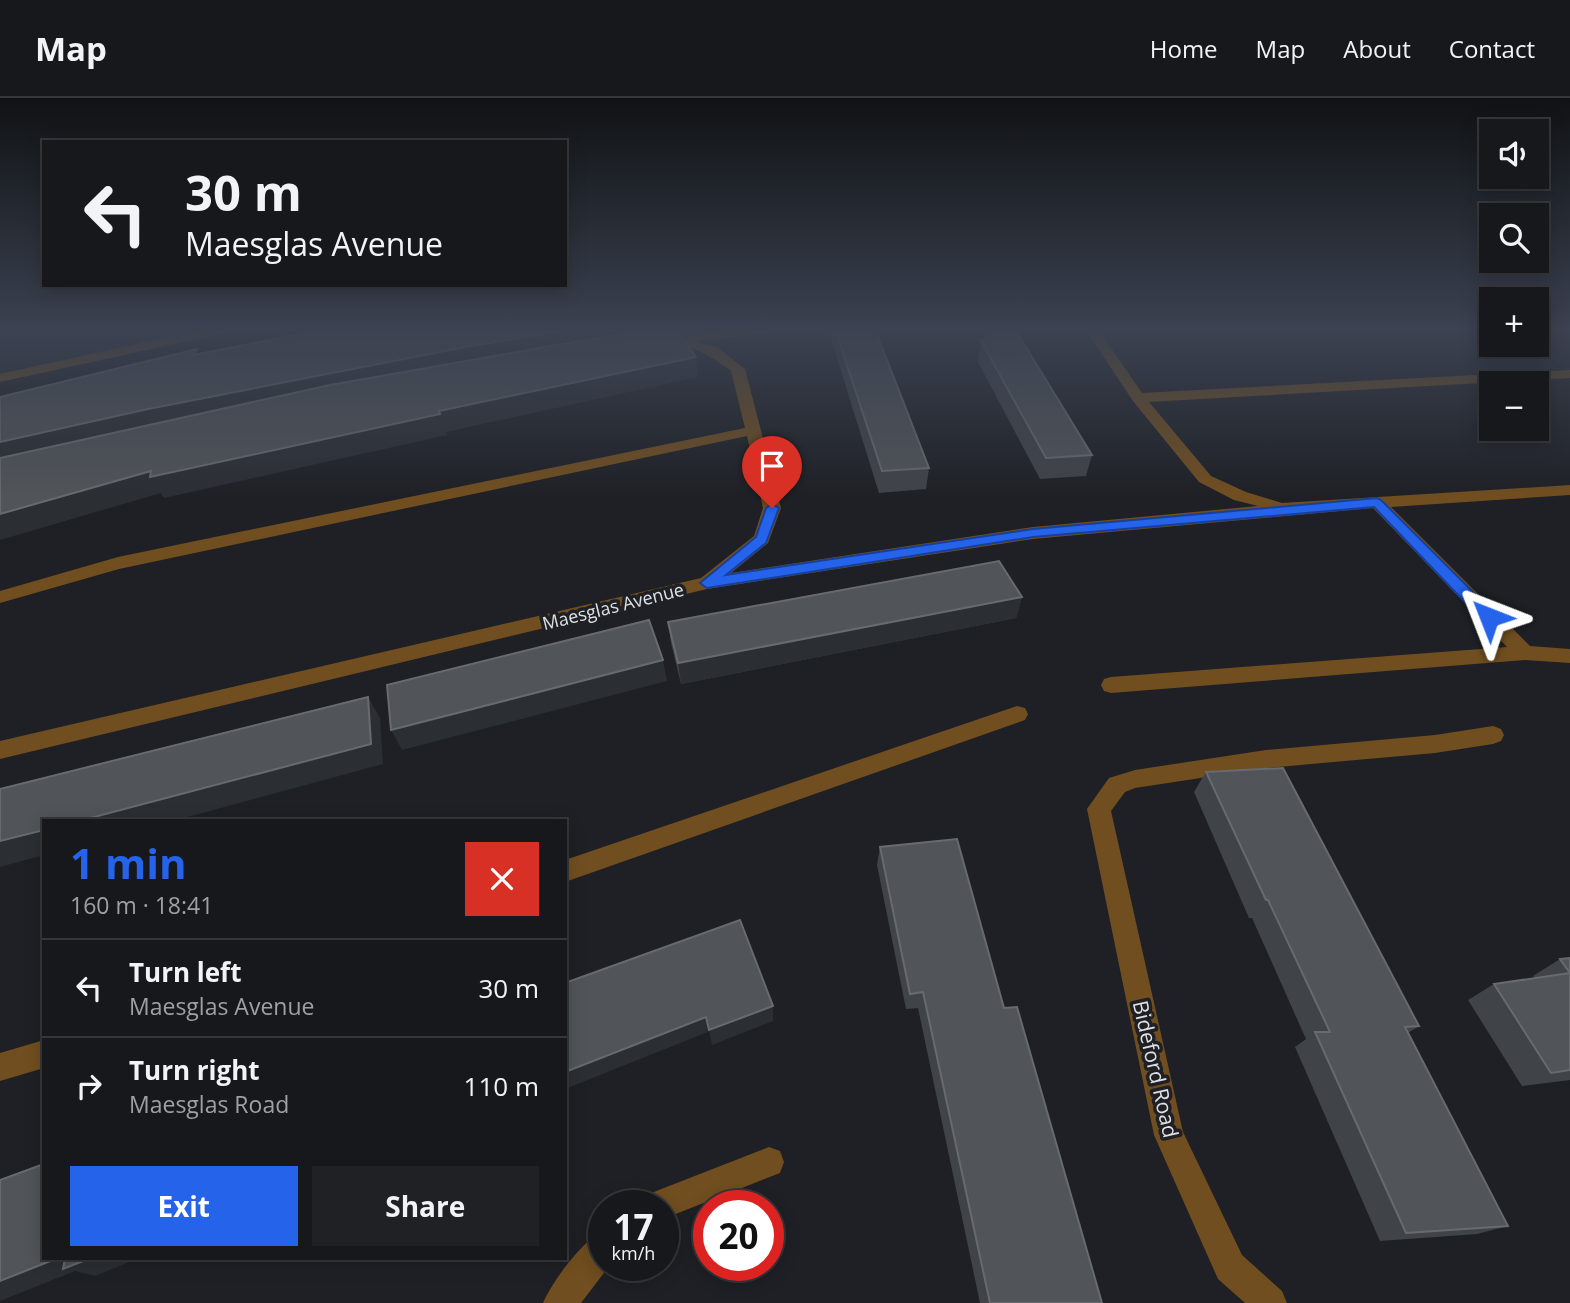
<!DOCTYPE html>
<html lang="en">
<head>
<meta charset="utf-8">
<style>
  body { margin:0; font-family:"Open Sans",sans-serif; background:#1f2125; color:#f1f3f6; height:100vh; display:flex; flex-direction:column; font-size:26px; white-space:nowrap }
  * { box-sizing:border-box; margin:0 }
  p { font-size:23px; color:#9ea0a3 }
  .icon { flex:none; width:38px; height:38px; fill:none; stroke:currentColor; stroke-width:2; stroke-linecap:round; stroke-linejoin:round }
  .map { position:relative; flex:1; overflow:hidden }
  .panel { position:absolute; left:42px; top:721px; width:525px; height:441px; display:flex; flex-direction:column; background:#16181c; border-radius:0px; box-shadow:0 4px 18px #0003,0 0 0 2px #35373b }
  .panel>* { flex:none }
  .guide { position:absolute; left:42px; top:42px; width:525px; height:147px; border-radius:0px; box-shadow:0 4px 18px #0003,0 0 0 2px #35373b; background:#16181c; color:#f1f3f6; overflow:hidden }
  .tools { position:absolute; left:1479px; top:21px; display:grid; gap:14px }
  .tools a { display:grid; place-items:center; width:70px; height:70px; border-radius:0px; background:#16181c; box-shadow:0 4px 18px #0003,0 0 0 2px #35373b; font-size:35px }
  .speed { position:absolute; left:588px; top:1092px; display:flex; gap:14px; font-size:35px; font-weight:700; text-align:center }
  .speed>* { display:grid; place-content:center; width:91px; height:91px; border-radius:50%; background:#16181c; box-shadow:0 4px 18px #0003,0 0 0 2px #35373b; line-height:1 }
  .speed small { font-size:18px; font-weight:400 }
  .speed .limit { border:10px solid #d22; background:#fff; color:#111 }
  .pin { position:absolute; display:grid; place-items:center; width:60px; height:60px; color:#fff; margin:-72px -30px; border-radius:50% 50% 50% 0; rotate:-45deg; box-shadow:0 0 7px #0007 }
  .pin .icon { rotate:45deg }
  .me { position:absolute; width:77px; margin:-38px; rotate:315deg; stroke-linejoin:round; filter:drop-shadow(0 0 5px #0008) }
  .turn { display:flex; align-items:center; gap:24px; height:147px; padding:0 28px; font-size:32px }
  .turn .icon { width:91px; height:91px; stroke-width:2.5 }
  .turn b { display:block; font-size:49px; line-height:60px }
  .round { display:grid; place-items:center; flex:none; width:74px; height:74px; border-radius:0px; background:#1f2125 }
  .head { display:flex; align-items:center; justify-content:space-between; height:119px; padding:0 28px }
  h1 { font-size:42px; font-weight:700; line-height:52px; color:#2563eb }
  .action { display:flex; gap:14px; margin-top:auto; padding:14px 28px }
  .action a { flex:1; height:80px; border-radius:0px; background:#2563eb; color:#fff; font-size:28px; font-weight:700; line-height:80px; text-align:center }
  .action a+a { background:#1f2125; color:#f1f3f6 }
  ul { padding:0; list-style:none }
  li { display:flex; align-items:center; gap:21px; height:98px; padding:0 28px; border-top:2px solid #35373b }
  li div { flex:1 }
  li b { display:block; font-size:26px }
  li em { font-style:normal }
  header { display:flex; align-items:center; gap:42px; box-sizing:border-box; height:98px; padding:0 35px; background:#16181c; border-bottom:2px solid #35373b }
  header strong { font-size:33px }
  nav { display:flex; gap:38px; margin-inline-start:auto; font-size:24px }
  .map>svg:first-child { display:block }
  .built { fill:#242932 }
  .lines { fill:none; stroke-linecap:round; stroke-linejoin:round }
  .minor { fill:#714e1f; fill-rule:evenodd }
  .wall { fill:#404348 }
  .shaded-wall { fill:#2b2e33 }
  .building { fill:#515458; stroke:#676a6e; stroke-width:2 }
  .route { fill:#2563eb; stroke:#184099; stroke-width:2 }
  .labels { text-anchor:middle; dominant-baseline:central; stroke-width:7; stroke-linejoin:round; paint-order:stroke }
  .street-label { font-size:18px; fill:#dee0e3; stroke:#1e2025 }
  .near-street-label { font-size:21px; fill:#dee0e3; stroke:#1e2025 }
</style>
</head>
<body>
<header>
<strong>Map</strong>
<nav><a>Home</a><a>Map</a><a>About</a><a>Contact</a></nav>
</header>
<div class="map">
<svg width="1570" height="1205" viewBox="0 0 1570 1205">
  <rect width="100%" height="100%" fill="#1e2025"/>
  <path class="built" d="M0,231H225L0,280Z"/>
  <g class="lines">
    <g class="minor">
      <path d="M205,231H231L225,235L0,284V276Z"/>
      <path d="M731,231H777L771,235L696,243L717,249L745,271L781,410L768,445L731,475L1033,429L1258,408L1234,402L1199,384L1133,303L1085,231H1098L1142,295L1570,272V280L1149,304L1211,378L1246,394L1282,405L1570,387V397L1391,409L1530,548L1570,551V565L1525,562L1111,595L1104,593L1101,587L1104,581L1111,579L1507,549L1373,410L1033,441L707,491L0,661V643L701,480L754,438L763,410L747,338L119,471L0,505V493L118,459L745,330L731,273C714,260 700,252 680,246C669,243 657,252 647,244L654,240Z"/>
      <path d="M1017,608L1025,610L1028,616L1025,622L565,784V762Z"/>
      <path d="M1493,628L1501,631L1504,637L1501,643L1493,646L1435,655L1266,670L1135,690L1125,694L1111,713L1183,1034L1242,1157L1282,1193L1287,1205H1245L1218,1181L1154,1037L1087,711L1109,680L1135,672L1266,652L1435,637Z"/>
      <path d="M44,942V970L0,983V955Z"/>
      <path d="M769,1049L780,1053L784,1064L780,1075L663,1121V1108H641L646,1097Z"/>
      <path d="M604,1133V1167H610L581,1205H543C552,1184 583,1141 604,1133Z"/>
    </g>
  </g>
  <g class="wall">
    <path d="M828,231H875L929,370L926,391L879,395Z"/>
    <path d="M981,243L1092,357L1086,378L1040,381L978,264Z"/>
    <path d="M1022,499L1016,520L681,586L671,545L668,524Z"/>
    <path d="M1206,674L1419,928L1408,935L1508,1128L1477,1136L1380,1143L1295,949L1306,941L1252,820H1249L1194,694Z"/>
    <path d="M880,749L1004,910L1102,1205H980L918,910L906,911L877,767Z"/>
    <path d="M1570,860V982L1522,988L1468,902L1494,886L1535,880L1533,878L1560,861Z"/>
  </g>
  <g class="shaded-wall">
    <path d="M574,231H668L0,369V344L148,311L471,248Z"/>
    <path d="M696,259L698,279L446,334L447,337L164,400L161,395L0,442V416L151,373Z"/>
    <path d="M1022,499L1016,520L681,586L678,565Z"/>
    <path d="M663,562L667,583L402,652L391,632Z"/>
    <path d="M368,599L380,620L383,666L173,723H79Z"/>
    <path d="M44,732V757L0,769V743Z"/>
    <path d="M773,908V923L712,947L709,932Z"/>
    <path d="M706,919L708,934L565,991V974Z"/>
    <path d="M58,1160H139L95,1178L75,1173L0,1203V1183Z"/>
  </g>
  <g class="building">
    <path d="M326,231H574L471,248L148,311L0,344V299L197,251L193,257Z"/>
    <path d="M658,231H677L696,259L439,313L440,316L150,379L151,373L0,416V360L330,287L591,241Z"/>
    <path d="M835,231H875L929,370L882,373Z"/>
    <path d="M1004,231H1015L1092,357L1046,360L981,243Z"/>
    <path d="M999,463L1022,499L678,565L668,524Z"/>
    <path d="M649,522L663,562L391,632L387,587Z"/>
    <path d="M368,599L371,646L79,723H44V732L0,743V691Z"/>
    <path d="M1283,670L1419,928L1405,929L1508,1128L1406,1135L1315,934H1330L1268,802H1266L1206,674Z"/>
    <path d="M957,741L1004,910L1017,909L1102,1205H990L923,894L910,896L880,749Z"/>
    <path d="M740,822L773,908L709,932L706,919L565,974V885Z"/>
    <path d="M1570,860V875L1560,861Z"/>
    <path d="M1570,875V972L1551,975L1494,886Z"/>
    <path d="M44,1066V1160H58L0,1183V1082Z"/>
    <path d="M65,1160H91L63,1171Z"/>
  </g>
  <linearGradient id="sky" x2="0" y2="1"><stop stop-color="#101214"/><stop offset="0.58" stop-color="#3b4251"/><stop offset="1" stop-color="#3b4251" stop-opacity="0"/></linearGradient>
  <rect width="1570" height="400" fill="url(#sky)"/>
  <path class="route" d="M1377,400L1381,402L1494,515L1496,519L1494,523H1483L1374,409L1033,439L707,490L700,485L756,439L766,410L772,406L779,410L766,445L726,477L1033,431Z"/>
  <g class="labels">
    <g class="street-label">
      <text transform="translate(613 508) rotate(-14)">Maesglas Avenue</text>
    </g>
    <g class="near-street-label">
      <text transform="translate(1156 971) rotate(77)">Bideford Road</text>
    </g>
  </g>
</svg>
<div class="tools">
<a><svg class="icon" aria-label="sound" viewBox="0 0 24 24"><path d="M4 9h4l5-4v14l-5-4H4zM17 9q2 3 0 6"/></svg></a>
<a><svg class="icon" aria-label="search" viewBox="0 0 24 24"><circle cx="10" cy="10" r="6"/><path d="M15 15l6 6"/></svg></a>
<a>+</a>
<a>−</a>
</div>
<div class="speed"><div>17<small>km/h</small></div><div class="limit">20</div></div>
<div class="pin" style="left:772px;top:410px;background:#d93025"><svg class="icon" aria-label="arrive" viewBox="0 0 24 24"><path d="M6 21V4h12l-3 4 3 4H6"/></svg></div>
<svg class="me" style="left:1489px;top:519px" viewBox="-20 -20 40 40"><path d="M0-17L14 15 0 8-14 15z" fill="#2563eb" stroke="#fff" stroke-width="4"/></svg>
<div class="guide">
<div class="turn"><svg class="icon" aria-label="left" viewBox="0 0 24 24"><path d="M17 20v-9H6M10 6l-5 5 5 5"/></svg><div><b>30 m</b>Maesglas Avenue</div></div>
</div>
<section class="panel">
<div class="head"><div><h1>1 min</h1><p>160 m · 18:41</p></div><a class="round" style="background:#d93025;color:#fff"><svg class="icon" aria-label="close" viewBox="0 0 24 24"><path d="M6 6l12 12M18 6L6 18"/></svg></a></div>
<ul>
<li><svg class="icon" aria-label="left" viewBox="0 0 24 24"><path d="M17 20v-9H6M10 6l-5 5 5 5"/></svg><div><b>Turn left</b><p>Maesglas Avenue</p></div><em>30 m</em></li>
<li><svg class="icon" aria-label="right" viewBox="0 0 24 24"><path d="M7 20v-9h11M14 6l5 5-5 5"/></svg><div><b>Turn right</b><p>Maesglas Road</p></div><em>110 m</em></li>
</ul>
<div class="action"><a>Exit</a><a>Share</a></div>
</section>
</div>
</body>
</html>
